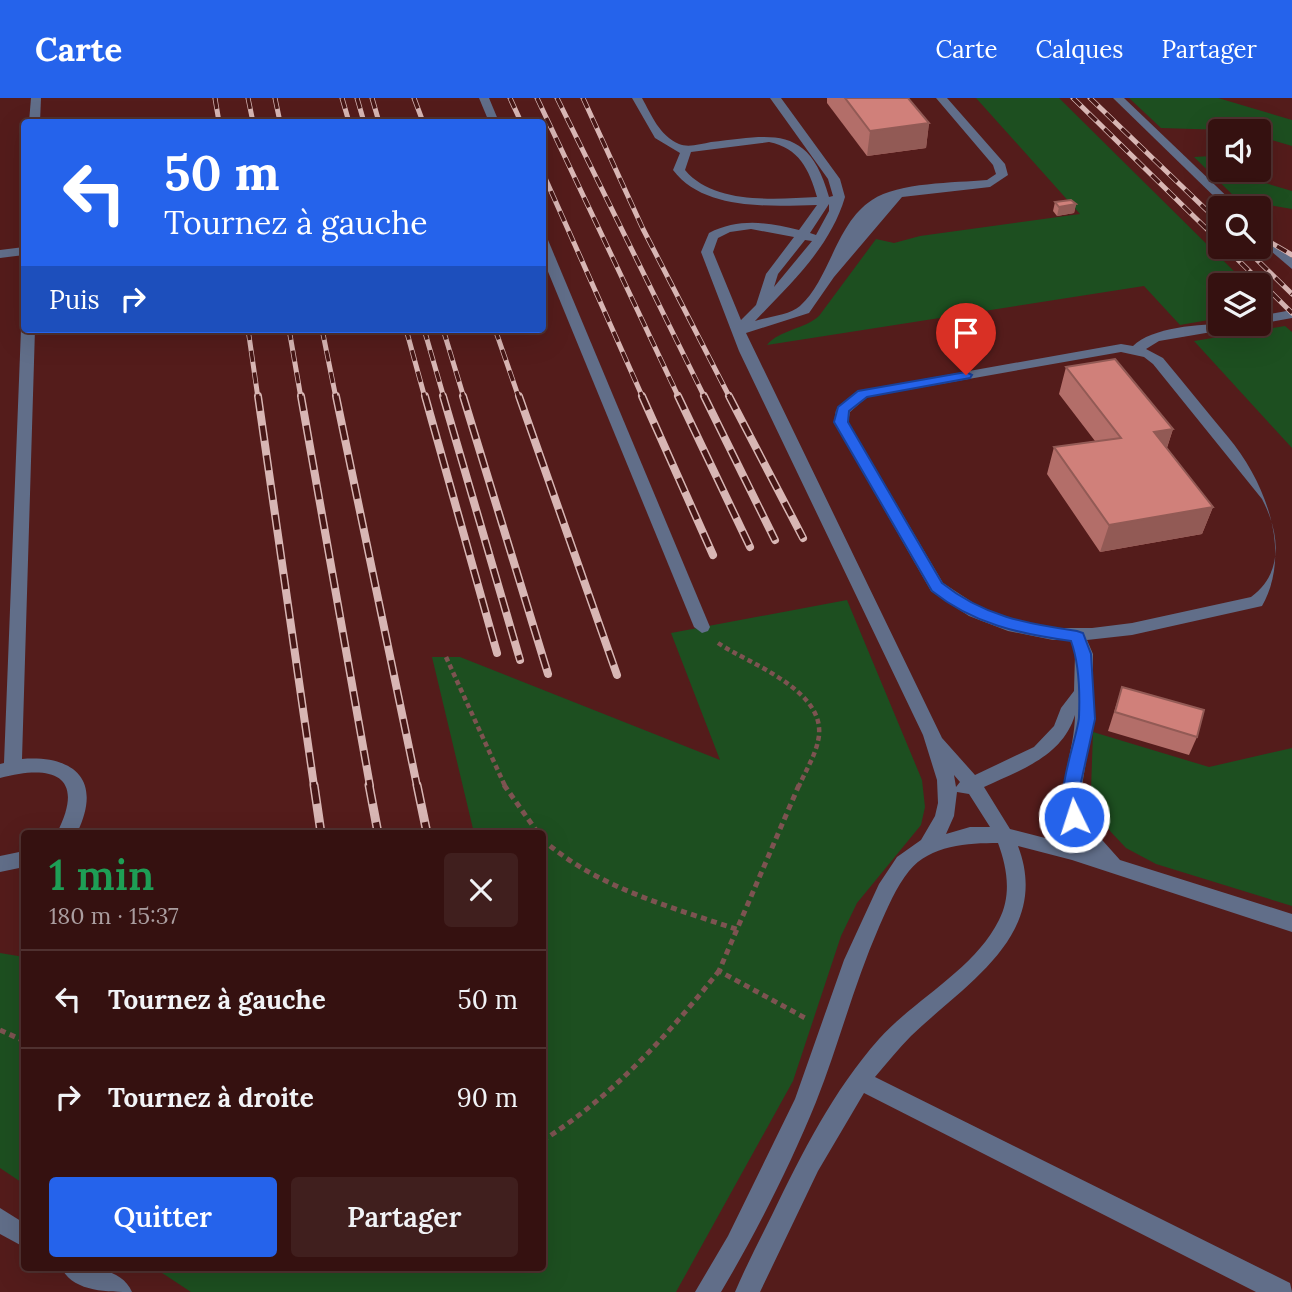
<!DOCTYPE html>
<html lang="fr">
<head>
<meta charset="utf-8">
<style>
  body { margin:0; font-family:Lora,serif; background:#401f1e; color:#f1f3f6; height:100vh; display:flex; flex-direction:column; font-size:26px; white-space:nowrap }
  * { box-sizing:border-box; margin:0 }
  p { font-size:23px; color:#aa9d9f }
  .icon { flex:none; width:38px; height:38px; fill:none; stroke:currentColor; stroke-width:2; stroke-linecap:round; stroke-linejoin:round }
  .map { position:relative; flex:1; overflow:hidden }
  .drawer { position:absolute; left:21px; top:732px; width:525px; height:441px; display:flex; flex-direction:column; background:#351110; border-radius:7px; box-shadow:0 7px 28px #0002,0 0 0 2px #4f3130 }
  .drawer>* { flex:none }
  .top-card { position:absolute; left:21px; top:21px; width:525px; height:214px; border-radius:7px; box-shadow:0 7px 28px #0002,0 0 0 2px #4f3130; background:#2563eb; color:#fff; overflow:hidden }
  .buttons { position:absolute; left:1208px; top:21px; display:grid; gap:14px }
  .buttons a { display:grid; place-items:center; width:63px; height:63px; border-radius:7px; background:#351110; box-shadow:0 7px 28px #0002,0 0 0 2px #4f3130; font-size:35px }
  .pin { position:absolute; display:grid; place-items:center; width:60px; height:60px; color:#fff; margin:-72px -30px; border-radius:50% 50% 50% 0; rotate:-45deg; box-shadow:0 0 7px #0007 }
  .pin .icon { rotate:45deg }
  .me { position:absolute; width:77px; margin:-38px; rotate:356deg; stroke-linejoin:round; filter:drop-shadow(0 0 5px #0008) }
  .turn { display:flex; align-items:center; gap:24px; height:147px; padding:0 28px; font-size:32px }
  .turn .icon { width:91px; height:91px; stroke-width:2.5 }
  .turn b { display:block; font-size:49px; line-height:60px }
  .then { display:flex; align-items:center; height:66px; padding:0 28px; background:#0003; gap:14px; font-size:26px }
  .round { display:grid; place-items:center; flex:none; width:74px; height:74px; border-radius:7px; background:#401f1e }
  .summary { display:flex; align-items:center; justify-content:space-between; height:119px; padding:0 28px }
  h1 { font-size:42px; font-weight:600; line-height:52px; color:#1e9e55 }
  .cta { display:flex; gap:14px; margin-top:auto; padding:14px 28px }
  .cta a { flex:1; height:80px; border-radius:7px; background:#2563eb; color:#fff; font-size:28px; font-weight:600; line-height:80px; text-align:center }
  .cta a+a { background:#401f1e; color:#f1f3f6 }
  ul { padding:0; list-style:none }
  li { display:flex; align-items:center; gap:21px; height:98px; padding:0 28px; border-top:2px solid #4f3130 }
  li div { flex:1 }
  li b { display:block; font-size:26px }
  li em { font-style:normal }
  header { display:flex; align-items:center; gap:42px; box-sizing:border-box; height:98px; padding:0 35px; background:#2563eb; color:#fff }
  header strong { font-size:33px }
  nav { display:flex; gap:38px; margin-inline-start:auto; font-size:24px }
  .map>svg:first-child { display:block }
  .built { fill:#541c1b; fill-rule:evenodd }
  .green { fill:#1d4f20 }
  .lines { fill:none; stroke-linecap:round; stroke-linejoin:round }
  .path-far1 { stroke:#7d5351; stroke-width:4.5; stroke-dasharray:5 3.5; stroke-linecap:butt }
  .path { stroke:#7d5351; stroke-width:5; stroke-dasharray:6 4.5; stroke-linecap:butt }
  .minor { fill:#616e89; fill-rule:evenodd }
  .rail-far2-casing { stroke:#d8b6b4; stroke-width:5 }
  .rail-far1-casing { stroke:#d8b6b4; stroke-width:8 }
  .rail-casing { stroke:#d8b6b4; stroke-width:9 }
  .rail-far2 { stroke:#471716; stroke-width:3.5; stroke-dasharray:11; stroke-linecap:butt }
  .rail-far1 { stroke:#471716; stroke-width:5; stroke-dasharray:15; stroke-linecap:butt }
  .rail { stroke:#471716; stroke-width:6; stroke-dasharray:19; stroke-linecap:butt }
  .wall { fill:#b36e69 }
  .shaded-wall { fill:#925a55 }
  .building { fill:#d0807a; stroke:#925a55; stroke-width:2 }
  .route { fill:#2563eb; stroke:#184099; stroke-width:2 }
</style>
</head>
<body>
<header>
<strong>Carte</strong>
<nav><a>Carte</a><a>Calques</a><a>Partager</a></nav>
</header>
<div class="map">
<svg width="1292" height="1194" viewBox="0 0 1292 1194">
  <rect width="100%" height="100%" fill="#471716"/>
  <path class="built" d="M0,0H1292V1194H0ZM24,24H542V231H24ZM1220,33H1258V72H1220ZM1220,110H1258V149H1220ZM1220,187H1258V226H1220ZM24,735H542V1169H24Z"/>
  <g class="green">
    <path d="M976,0H1059L1248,187H1220V220L1180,227L1144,188L767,247C779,232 805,231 819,218L876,141L894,145L920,138L1080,116Z"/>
    <path d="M1129,0H1218L1292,22V48L1258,38V33L1161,30Z"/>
    <path d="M1212,58L1220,60V72H1243L1262,84L1292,93V111L1238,102L1194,59Z"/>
    <path d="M1285,228L1292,234V350L1194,243Z"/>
    <path d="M847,502L922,682L925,709L921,727L857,805L841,838L793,983L676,1194H191L153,1169H542V735H474L432,559H460L720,662L671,535Z"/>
    <path d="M1093,634L1209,669L1292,650V808L1156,766L1126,750L1110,733L1091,692Z"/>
    <path d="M0,855L24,859V1086L0,1070Z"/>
  </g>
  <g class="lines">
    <g class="path-far1">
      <path d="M718,545C749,566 830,593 818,643C815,658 805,674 799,688"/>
      <path d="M446,559L505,688"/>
    </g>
    <g class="path">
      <path d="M504,687L538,735"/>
      <path d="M799,687L719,873L807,921"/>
      <path d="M542,741C597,790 671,809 739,832"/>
      <path d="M0,932L24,943"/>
      <path d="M542,1043C613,998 667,938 719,873"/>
    </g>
    <g class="minor">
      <path d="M31,0H41L40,24H29Z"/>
      <path d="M479,0H489L499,24H489Z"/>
      <path d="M632,0H642C652,18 659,37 679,46C688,50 701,46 711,44C772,37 809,26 829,99L833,98L828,81L770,0H781L840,81L845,99C830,150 790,186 755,223C767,219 790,217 800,208C830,181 836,125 872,102C899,84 954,85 987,82L996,76L993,67L936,0H947L1005,66L1008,77L990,89L902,99L834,179L809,215L746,235L942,640L975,677L1034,649L1054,628L1061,610L1074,593L1075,556L1071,542H1053L1008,533L969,518L931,493L834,324L836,312L863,292L1121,246L1133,248C1154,227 1214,225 1242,226L1235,230L1159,243L1146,251L1163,260C1185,286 1206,313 1228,339C1267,386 1292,455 1262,508L1132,537L1087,542L1093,556V621L1080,700L1085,717L1095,734L1120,762L1292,816V834L1072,762L1018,748C1052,837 965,886 911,938C898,951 887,965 875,979L1290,1185L1292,1194H1256L864,995L818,1073L760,1194H735C746,1168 759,1143 772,1117C802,1055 833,993 879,941C916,900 974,872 999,822C1012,797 1007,769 998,745C968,745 930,747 909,773C896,789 888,809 879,829C854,886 839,946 816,1004C790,1068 756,1135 721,1194H695L728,1138L795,1001L844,862L879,786L897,759L921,742L935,718L938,705L937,682L923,637L739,253L701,154L709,135C739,120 767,124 799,132L817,107C770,108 704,113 673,72L680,55L655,40ZM769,44C799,50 809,71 817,99C776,101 714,107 685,72L691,54ZM829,106V113L816,137L810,135ZM751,131L794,139L766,176L756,207L741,222L713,154L718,140L730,134ZM805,142L812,143L774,189L778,176ZM1121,254L1144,259L1153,266L1262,401C1280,435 1284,475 1251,499L1132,525L1092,530H1053L1016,523L981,510L943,485L848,324L850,314L867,299ZM1075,617C1074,670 1043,704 1088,751L1010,731L984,689C1020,672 1062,659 1075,617ZM954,677L960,684L956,689ZM957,694L969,696L990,729H970L946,736L954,718Z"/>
      <path d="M1113,0H1124L1239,110H1226Z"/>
      <path d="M1258,131L1292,160V171L1258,142Z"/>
      <path d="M542,138L548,142L710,529L708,533L702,535L694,529L542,159Z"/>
      <path d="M24,149V157L0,160V152Z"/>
      <path d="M1292,212V220L1258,226H1257L1258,218Z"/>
      <path d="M24,228V231H35L22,661C77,657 102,684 77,735H57C87,676 51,666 0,680V666L4,665L21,231Z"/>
      <path d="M24,753V769L0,774V758Z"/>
      <path d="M0,1110L24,1125V1149L0,1136Z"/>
      <path d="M61,1169C85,1169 121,1168 132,1194C108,1194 72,1194 61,1169Z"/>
    </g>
    <defs>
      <g id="rail-far2">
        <path d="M215,0L219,24"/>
        <path d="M248,0L253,24"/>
        <path d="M275,0L280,24"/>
        <path d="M342,0L349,24"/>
        <path d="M357,0L364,24"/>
        <path d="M372,0L379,24"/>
        <path d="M414,0L423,24"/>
        <path d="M510,0L521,24"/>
        <path d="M537,0L679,300"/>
        <path d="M557,0L705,300"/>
        <path d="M583,0L643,131L730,300"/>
        <path d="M1073,0L1220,144"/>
        <path d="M1090,0L1220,125"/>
        <path d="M542,73L643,300"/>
        <path d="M1258,137L1292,157"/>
        <path d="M1225,149L1292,215"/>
        <path d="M1244,149L1292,196"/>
        <path d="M248,231L258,300"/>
        <path d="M289,231L301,300"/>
        <path d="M322,231L336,300"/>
        <path d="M406,231L425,300"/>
        <path d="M424,231L444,300"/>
        <path d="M443,231L464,300"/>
        <path d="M495,231L519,300"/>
      </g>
      <g id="rail-far1">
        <path d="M258,298L314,688"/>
        <path d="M301,298L370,688"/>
        <path d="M336,298L417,688"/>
        <path d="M425,298L497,555"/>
        <path d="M443,298L520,562"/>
        <path d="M463,298L548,576"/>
        <path d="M519,298L617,577"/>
        <path d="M642,298L713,457"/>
        <path d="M678,298L750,449"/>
        <path d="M704,298L775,442"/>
        <path d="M729,298L803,440"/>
      </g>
      <g id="rail">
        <path d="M314,687L321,735"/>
        <path d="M369,687L378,735"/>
        <path d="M417,687L427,735"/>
      </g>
    </defs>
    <use href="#rail-far2" class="rail-far2-casing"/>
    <use href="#rail-far1" class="rail-far1-casing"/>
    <use href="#rail" class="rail-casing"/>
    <use href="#rail-far2" class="rail-far2"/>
    <use href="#rail-far1" class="rail-far1"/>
    <use href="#rail" class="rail"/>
  </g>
  <g class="wall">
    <path d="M827,0H908L929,25L926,50L867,58L827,5Z"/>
    <path d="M1055,104L1076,106L1074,115L1057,118L1053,113Z"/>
    <path d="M1066,269L1173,331L1167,350L1213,409L1202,436L1100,454L1047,376L1054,349L1095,343L1059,296Z"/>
    <path d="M1122,589L1197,639L1189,657L1108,633Z"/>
  </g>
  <g class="shaded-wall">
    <path d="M929,25L926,50L867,58L870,33Z"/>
    <path d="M1076,106L1074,115L1057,118L1059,109Z"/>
    <path d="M1173,331L1164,358L1154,334Z"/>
    <path d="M1213,409L1202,436L1100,454L1109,427Z"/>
  </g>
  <g class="building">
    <path d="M845,0H908L929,25L870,33Z"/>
    <path d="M1071,102L1076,106L1059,109L1055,104Z"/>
    <path d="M1115,261L1173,331L1154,334L1213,409L1109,427L1054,349L1121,340L1066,269Z"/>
    <path d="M1122,589L1204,612L1197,639L1115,614Z"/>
  </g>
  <path class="route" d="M966,274L972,277L970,280L867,299L849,313L848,324L942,485C983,518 1027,526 1077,533L1083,535L1091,556L1095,621L1078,698L1083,719L1074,725C1046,716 1078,640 1079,619C1080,595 1079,565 1071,543C1020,536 973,526 932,493L834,324L838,309L858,293Z"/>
</svg>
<div class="buttons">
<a><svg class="icon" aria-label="sound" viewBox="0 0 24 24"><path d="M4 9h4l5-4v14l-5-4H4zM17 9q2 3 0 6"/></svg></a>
<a><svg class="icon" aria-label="search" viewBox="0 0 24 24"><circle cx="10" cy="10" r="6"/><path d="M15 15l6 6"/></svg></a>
<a><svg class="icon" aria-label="layers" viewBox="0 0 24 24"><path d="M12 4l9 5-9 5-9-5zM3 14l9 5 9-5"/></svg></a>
</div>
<div class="pin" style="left:966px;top:277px;background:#d93025"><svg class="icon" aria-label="arrive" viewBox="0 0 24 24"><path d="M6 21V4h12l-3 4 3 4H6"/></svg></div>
<svg class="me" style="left:1074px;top:719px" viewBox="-20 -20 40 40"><circle r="17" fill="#2563eb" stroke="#fff" stroke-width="3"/><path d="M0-11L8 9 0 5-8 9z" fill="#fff"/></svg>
<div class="top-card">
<div class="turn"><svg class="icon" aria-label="left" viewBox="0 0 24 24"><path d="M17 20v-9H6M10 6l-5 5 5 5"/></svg><div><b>50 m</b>Tournez à gauche</div></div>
<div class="then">Puis<svg class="icon" aria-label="right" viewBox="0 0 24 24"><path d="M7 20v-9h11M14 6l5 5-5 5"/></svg></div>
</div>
<section class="drawer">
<div class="summary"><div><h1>1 min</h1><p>180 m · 15:37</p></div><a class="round"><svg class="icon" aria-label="close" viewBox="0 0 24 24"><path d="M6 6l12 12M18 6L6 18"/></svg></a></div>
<ul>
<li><svg class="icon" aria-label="left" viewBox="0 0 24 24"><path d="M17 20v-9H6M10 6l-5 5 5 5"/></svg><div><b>Tournez à gauche</b></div><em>50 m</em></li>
<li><svg class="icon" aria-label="right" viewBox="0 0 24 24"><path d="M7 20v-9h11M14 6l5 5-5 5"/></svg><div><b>Tournez à droite</b></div><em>90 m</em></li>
</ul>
<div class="cta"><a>Quitter</a><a>Partager</a></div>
</section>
</div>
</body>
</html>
